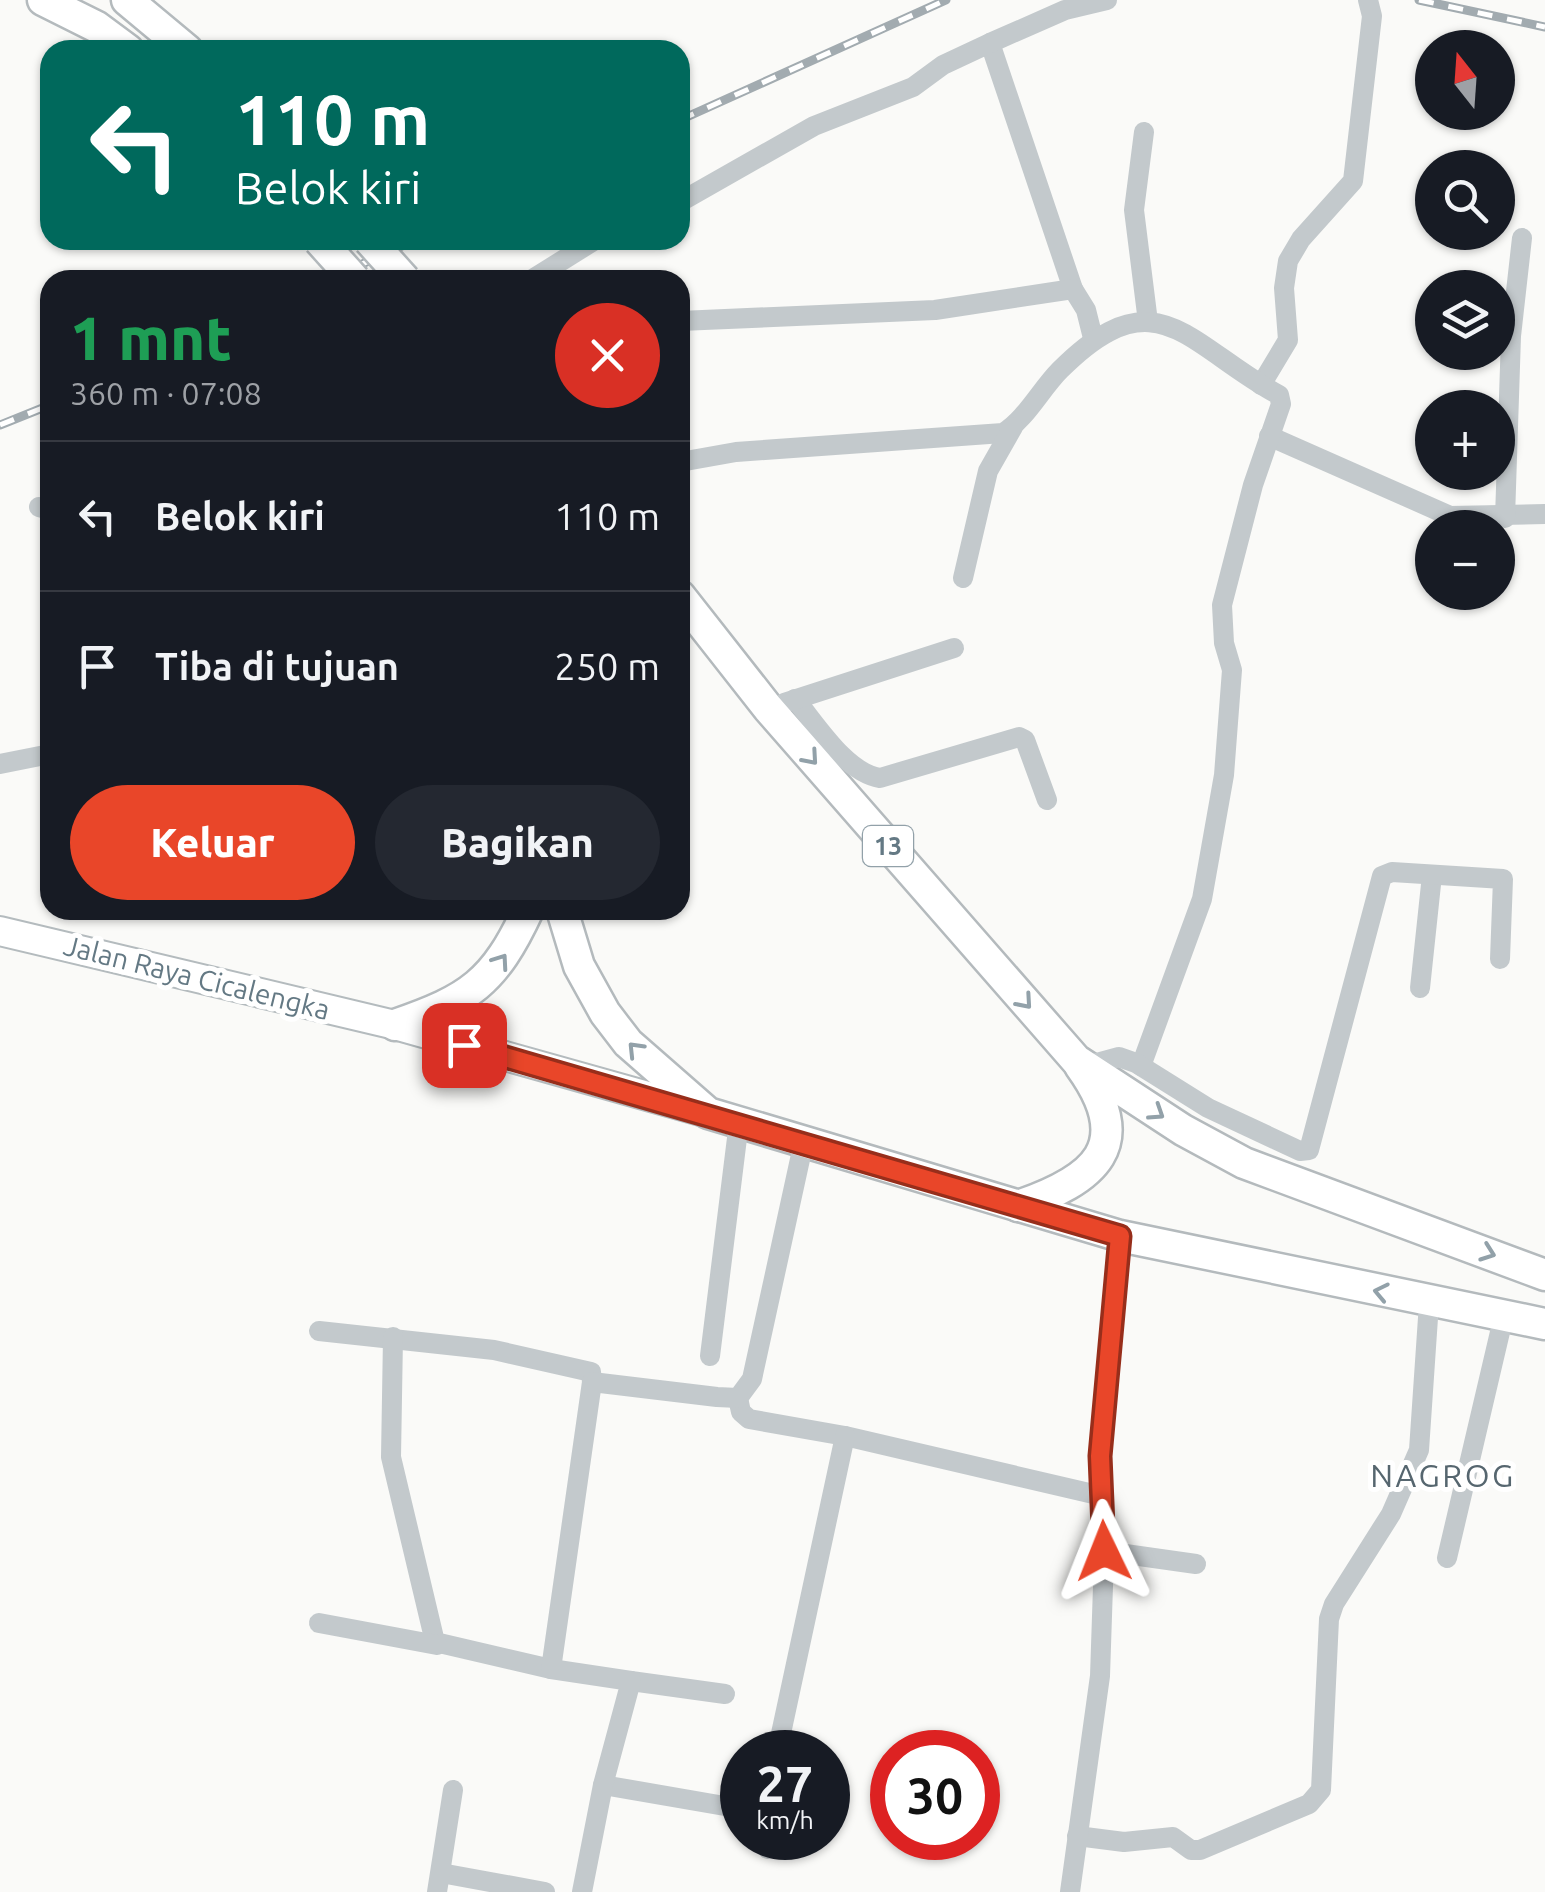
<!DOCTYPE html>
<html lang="id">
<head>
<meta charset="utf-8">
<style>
  body { margin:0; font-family:Ubuntu,sans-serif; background:#242831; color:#f1f3f6; height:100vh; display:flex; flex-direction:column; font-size:38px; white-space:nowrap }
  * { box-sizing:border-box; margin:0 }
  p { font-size:32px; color:#9ea1a6 }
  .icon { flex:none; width:55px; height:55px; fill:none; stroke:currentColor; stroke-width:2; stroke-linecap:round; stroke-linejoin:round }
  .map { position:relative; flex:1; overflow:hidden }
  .details { position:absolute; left:40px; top:270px; width:650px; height:650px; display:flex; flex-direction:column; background:#171b24; border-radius:30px; box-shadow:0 2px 8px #0004 }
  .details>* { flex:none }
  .banner { position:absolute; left:40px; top:40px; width:650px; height:210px; border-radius:30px; box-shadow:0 2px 8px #0004; background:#00695c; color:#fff; overflow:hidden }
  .needle { width:65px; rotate:343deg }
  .buttons { position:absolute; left:1415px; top:30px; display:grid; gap:20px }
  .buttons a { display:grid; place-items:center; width:100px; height:100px; border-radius:50%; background:#171b24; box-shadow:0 2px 8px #0004; font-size:50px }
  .speed { position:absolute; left:720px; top:1730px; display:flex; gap:20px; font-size:50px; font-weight:700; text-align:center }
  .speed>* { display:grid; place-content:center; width:130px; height:130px; border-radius:50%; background:#171b24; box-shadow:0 2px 8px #0004; line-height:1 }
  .speed small { font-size:25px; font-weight:400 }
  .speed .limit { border:15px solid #d22; background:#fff; color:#111 }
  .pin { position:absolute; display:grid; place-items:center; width:85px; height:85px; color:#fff; margin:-42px; border-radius:20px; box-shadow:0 5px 15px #0006 }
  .me { position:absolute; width:110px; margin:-55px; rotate:358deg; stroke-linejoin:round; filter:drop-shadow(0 0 8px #0008) }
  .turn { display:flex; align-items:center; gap:35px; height:210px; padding:0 30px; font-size:45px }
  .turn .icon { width:130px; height:130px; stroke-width:2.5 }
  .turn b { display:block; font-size:70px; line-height:85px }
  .round { display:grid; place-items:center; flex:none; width:105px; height:105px; border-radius:52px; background:#242831 }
  .overview { display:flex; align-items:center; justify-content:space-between; height:170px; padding:0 30px }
  h1 { font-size:60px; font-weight:800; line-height:75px; color:#1e9e55 }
  .button { display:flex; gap:20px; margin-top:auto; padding:20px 30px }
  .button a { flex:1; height:115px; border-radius:60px; background:#e94629; color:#fff; font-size:40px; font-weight:800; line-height:115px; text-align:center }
  .button a+a { background:#242831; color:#f1f3f6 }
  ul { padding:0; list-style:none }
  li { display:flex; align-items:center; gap:30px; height:150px; padding:0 30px; border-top:2px solid #363941 }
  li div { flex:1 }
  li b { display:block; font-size:38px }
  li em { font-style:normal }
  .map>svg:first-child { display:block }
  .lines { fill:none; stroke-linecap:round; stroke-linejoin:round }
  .major-casing { stroke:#b4bbbe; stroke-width:32 }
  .highway-casing { stroke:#b4babd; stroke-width:35 }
  .minor { stroke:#c3c9cc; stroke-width:20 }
  .major { stroke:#fff; stroke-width:28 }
  .highway { stroke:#fff; stroke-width:30 }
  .rail-casing { stroke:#a2abb0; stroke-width:9 }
  .rail { stroke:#fff; stroke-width:5; stroke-dasharray:15; stroke-linecap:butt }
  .highway-bridge-casing { stroke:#b4babd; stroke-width:35; stroke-linecap:butt }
  .highway-bridge { stroke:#fff; stroke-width:30 }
  .oneway { stroke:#92a1a9 }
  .route-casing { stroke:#972e1b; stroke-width:25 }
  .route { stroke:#e94629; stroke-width:18 }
  .labels { text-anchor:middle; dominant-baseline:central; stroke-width:10; stroke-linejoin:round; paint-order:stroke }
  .shield { fill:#fff; stroke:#92a1a9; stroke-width:2.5 }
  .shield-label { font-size:25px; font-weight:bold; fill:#647984 }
  .street-label { font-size:28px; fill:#647984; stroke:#fff }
  .quarter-label { font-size:32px; letter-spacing:2.5px; fill:#56666f; stroke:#fff }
</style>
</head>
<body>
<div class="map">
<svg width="1545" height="1892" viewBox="0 0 1545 1892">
  <rect width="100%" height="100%" fill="#fafaf8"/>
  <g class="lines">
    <defs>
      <path id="major" d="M0,931L395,1025L708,1113"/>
      <g id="highway">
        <path d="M43,0L97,27L128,50"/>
        <path d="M127,0L187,50"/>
        <path d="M680,596L768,708L1076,1060L1183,1130L1244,1163L1545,1275"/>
        <path d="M562,910L579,966L605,1013L628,1043L708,1113L1120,1236L1545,1324"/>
        <path d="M395,1025C470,999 494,983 528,910"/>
        <path d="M1018,1206C1094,1180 1138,1146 1080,1066"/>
      </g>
    </defs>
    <use href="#major" class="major-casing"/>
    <use href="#highway" class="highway-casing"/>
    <g class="minor">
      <path d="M990,43L1073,289"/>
      <path d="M1144,132L1134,210L1148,322"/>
      <path d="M680,202L814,126L913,87L943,65L990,43L1065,10L1107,0"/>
      <path d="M531,280L595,240"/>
      <path d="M680,321L935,310L1073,289L1086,310L1093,338"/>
      <path d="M1261,385L1288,340L1284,288L1288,261L1301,239L1353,181L1372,16L1368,0"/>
      <path d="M1269,436L1450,516L1545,514"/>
      <path d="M680,462L736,452L1003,433C1026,419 1041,389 1060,370C1157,273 1187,345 1279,395L1281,404L1253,485L1222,605L1224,643L1232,670L1224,775L1202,899L1141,1066"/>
      <path d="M39,507L50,510"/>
      <path d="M1505,518L1511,336L1522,238"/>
      <path d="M963,578L988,471L1013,427"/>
      <path d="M795,699C816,724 846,773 880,778L1019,737L1025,740L1047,800"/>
      <path d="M784,703L954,648"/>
      <path d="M0,764L50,754"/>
      <path d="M1420,988L1432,875"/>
      <path d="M1086,1066L1119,1057L1136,1063L1208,1108L1300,1151L1309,1150L1382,876L1392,872L1503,879L1500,959"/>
      <path d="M319,1331L494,1350L591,1372L592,1382"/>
      <path d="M393,1337L391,1457L435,1642L551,1669"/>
      <path d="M710,1356L739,1122"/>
      <path d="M738,1398L741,1412L749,1419L845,1436L1102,1496"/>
      <path d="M1104,1551L1196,1564"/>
      <path d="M1447,1558L1504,1315"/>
      <path d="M319,1623L437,1645"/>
      <path d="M631,1681L725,1694"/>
      <path d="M777,1752L845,1436"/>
      <path d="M603,1785L742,1809"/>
      <path d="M1077,1836L1124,1842L1173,1837L1191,1850H1200L1309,1804L1321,1790L1329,1619L1334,1604L1391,1514L1419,1450L1429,1303"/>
      <path d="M768,1849L769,1838"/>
      <path d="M441,1873L545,1892"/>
      <path d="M437,1892L453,1790"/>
      <path d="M582,1892L603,1785L631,1681L551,1669L592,1382L717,1397L738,1398L752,1379L804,1141"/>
      <path d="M1070,1892L1100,1676L1104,1556L1100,1455L1120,1236"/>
    </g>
    <use href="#major" class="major"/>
    <use href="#highway" class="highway"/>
    <defs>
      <g id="rail">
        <path d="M1419,0L1545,27"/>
        <path d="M680,120L946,0"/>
        <path d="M327,280L415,240"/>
        <path d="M0,425L50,405"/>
      </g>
    </defs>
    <use href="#rail" class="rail-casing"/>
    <use href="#rail" class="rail"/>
    <defs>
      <g id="highway-bridge">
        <path d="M319,240L355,280"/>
        <path d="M369,240L405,280"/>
      </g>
    </defs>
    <use href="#highway-bridge" class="highway-bridge-casing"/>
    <use href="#highway-bridge" class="highway-bridge"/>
  </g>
  <defs><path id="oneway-chevron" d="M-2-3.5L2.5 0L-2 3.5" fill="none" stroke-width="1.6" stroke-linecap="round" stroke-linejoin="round" transform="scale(2.5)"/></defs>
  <g class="oneway">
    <use href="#oneway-chevron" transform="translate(811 758) rotate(49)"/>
    <use href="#oneway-chevron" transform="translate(501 961) rotate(-55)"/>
    <use href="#oneway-chevron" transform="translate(1025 1002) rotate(49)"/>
    <use href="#oneway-chevron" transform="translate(635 1049) rotate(-134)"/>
    <use href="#oneway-chevron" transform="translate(1157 1113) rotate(33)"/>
    <use href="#oneway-chevron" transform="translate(1488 1253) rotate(20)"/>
    <use href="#oneway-chevron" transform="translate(1381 1292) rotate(-168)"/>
  </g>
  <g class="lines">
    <defs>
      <path id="route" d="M464,1045L1120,1236L1100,1456L1104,1551"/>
    </defs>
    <use href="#route" class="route-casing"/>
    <use href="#route" class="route"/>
  </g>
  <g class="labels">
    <rect class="shield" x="863" y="826" width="50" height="40" rx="8"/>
    <g class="shield-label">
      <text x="888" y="846">13</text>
    </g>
    <g class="street-label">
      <text transform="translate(197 977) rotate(14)">Jalan Raya Cicalengka</text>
    </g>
    <g class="quarter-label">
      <text x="1443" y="1475">NAGROG</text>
    </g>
  </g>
</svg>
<div class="buttons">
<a><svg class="needle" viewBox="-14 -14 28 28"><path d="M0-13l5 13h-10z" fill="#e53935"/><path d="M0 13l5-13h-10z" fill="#9ea1a6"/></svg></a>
<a><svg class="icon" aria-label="search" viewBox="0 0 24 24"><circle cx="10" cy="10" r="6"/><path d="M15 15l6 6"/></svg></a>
<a><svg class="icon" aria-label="layers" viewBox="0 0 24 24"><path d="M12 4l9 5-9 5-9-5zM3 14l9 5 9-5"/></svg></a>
<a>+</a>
<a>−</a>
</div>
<div class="speed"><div>27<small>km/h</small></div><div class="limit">30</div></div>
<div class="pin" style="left:464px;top:1045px;background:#d93025"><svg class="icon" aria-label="arrive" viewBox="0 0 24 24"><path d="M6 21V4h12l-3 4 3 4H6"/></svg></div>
<svg class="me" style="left:1104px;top:1551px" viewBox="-20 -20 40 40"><path d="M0-17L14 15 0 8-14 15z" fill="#e94629" stroke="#fff" stroke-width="4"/></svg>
<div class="banner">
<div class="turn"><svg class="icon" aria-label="left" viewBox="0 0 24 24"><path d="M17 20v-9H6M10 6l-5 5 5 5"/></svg><div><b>110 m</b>Belok kiri</div></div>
</div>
<section class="details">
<div class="overview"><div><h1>1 mnt</h1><p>360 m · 07:08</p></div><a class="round" style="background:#d93025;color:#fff"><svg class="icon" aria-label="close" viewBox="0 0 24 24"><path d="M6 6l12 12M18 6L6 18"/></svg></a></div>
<ul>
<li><svg class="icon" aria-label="left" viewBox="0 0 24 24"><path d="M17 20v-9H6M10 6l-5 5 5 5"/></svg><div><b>Belok kiri</b></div><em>110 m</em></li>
<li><svg class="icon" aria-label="arrive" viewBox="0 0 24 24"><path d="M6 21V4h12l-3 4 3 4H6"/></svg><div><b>Tiba di tujuan</b></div><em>250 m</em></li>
</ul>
<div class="button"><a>Keluar</a><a>Bagikan</a></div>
</section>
</div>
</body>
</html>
